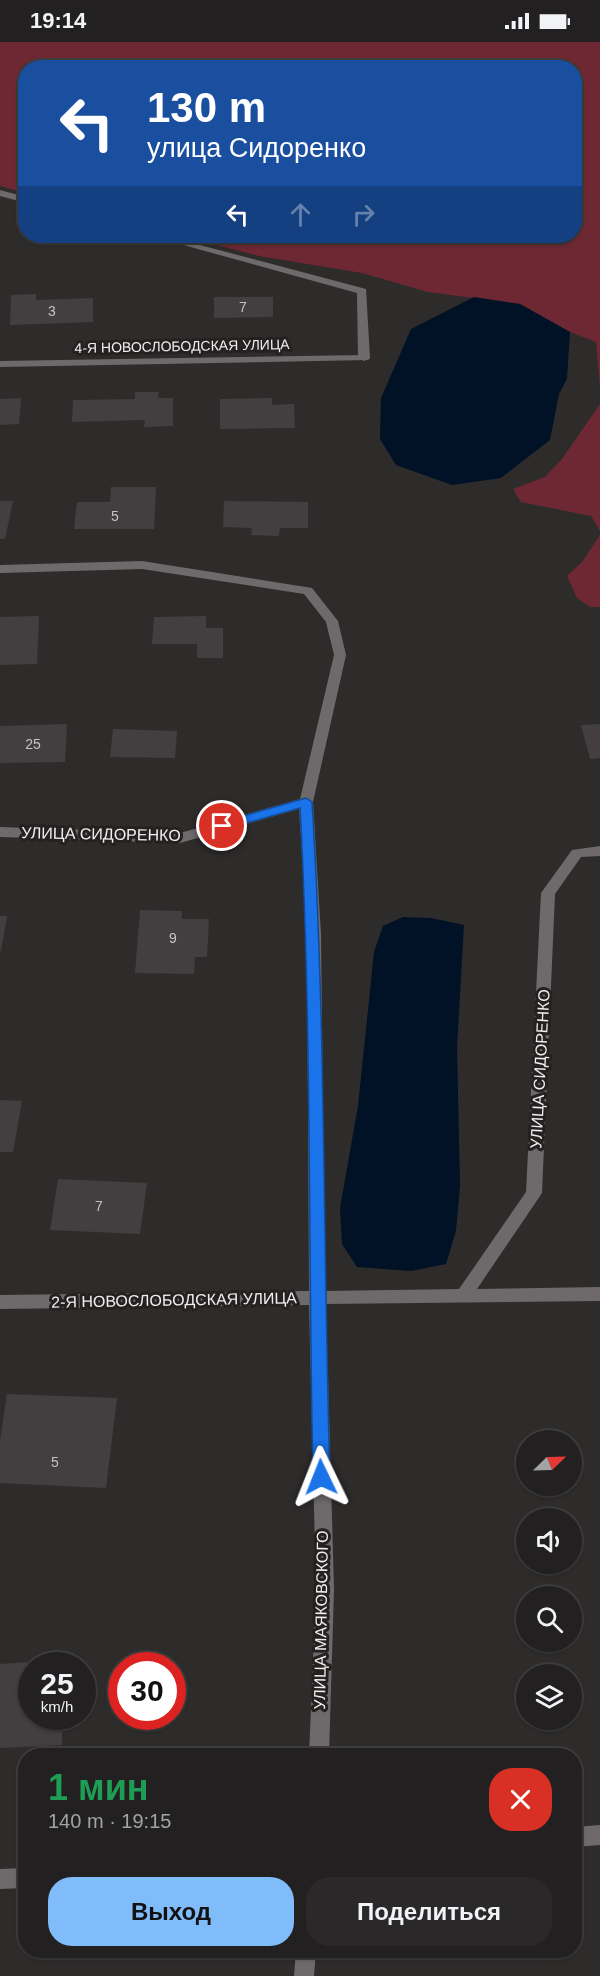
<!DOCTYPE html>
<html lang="ru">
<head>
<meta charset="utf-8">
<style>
  body { margin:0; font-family:Arial,sans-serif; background:#2a2829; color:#f1f3f6; height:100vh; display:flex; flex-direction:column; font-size:22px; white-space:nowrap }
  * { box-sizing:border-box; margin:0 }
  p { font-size:20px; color:#a2a3a5 }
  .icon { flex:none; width:33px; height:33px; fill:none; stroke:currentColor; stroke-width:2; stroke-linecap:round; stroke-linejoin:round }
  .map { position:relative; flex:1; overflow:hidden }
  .side { position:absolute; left:18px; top:1706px; width:564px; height:210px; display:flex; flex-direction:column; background:#222020; border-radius:24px; box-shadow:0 2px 4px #0004,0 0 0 2px #3f3e3e }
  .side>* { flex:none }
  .top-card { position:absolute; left:18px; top:18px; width:564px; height:183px; border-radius:24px; box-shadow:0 2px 4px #0004,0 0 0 2px #3f3e3e; background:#1a4fa0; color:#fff; overflow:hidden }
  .needle { width:39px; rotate:67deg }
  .buttons { position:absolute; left:516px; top:1388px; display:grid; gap:12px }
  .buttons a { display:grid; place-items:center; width:66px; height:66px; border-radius:50%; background:#222020; box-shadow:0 2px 4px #0004,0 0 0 2px #3f3e3e; font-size:30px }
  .speed { position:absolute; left:18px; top:1610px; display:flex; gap:12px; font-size:30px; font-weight:700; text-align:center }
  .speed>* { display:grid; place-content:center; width:78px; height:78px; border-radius:50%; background:#222020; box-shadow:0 2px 4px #0004,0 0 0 2px #3f3e3e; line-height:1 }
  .speed small { font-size:15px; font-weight:400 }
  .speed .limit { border:9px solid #d22; background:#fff; color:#111 }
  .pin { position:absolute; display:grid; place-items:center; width:51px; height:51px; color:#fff; margin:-26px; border:3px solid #fff; border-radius:50%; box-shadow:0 2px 6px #0007 }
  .me { position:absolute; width:66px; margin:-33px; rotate:358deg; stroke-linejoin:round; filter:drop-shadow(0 0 4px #0008) }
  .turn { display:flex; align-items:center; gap:21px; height:126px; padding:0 30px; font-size:27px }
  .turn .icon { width:78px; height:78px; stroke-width:2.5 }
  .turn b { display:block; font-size:42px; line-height:51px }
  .lanes { display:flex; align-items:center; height:57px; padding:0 30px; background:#0003; justify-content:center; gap:30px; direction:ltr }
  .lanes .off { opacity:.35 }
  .round { display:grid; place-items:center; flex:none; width:63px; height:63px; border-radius:24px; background:#2a2829 }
  .head { display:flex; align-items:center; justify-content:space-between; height:102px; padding:0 30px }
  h1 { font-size:36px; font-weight:700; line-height:45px; color:#1e9e55 }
  .action { display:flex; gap:12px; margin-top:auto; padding:12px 30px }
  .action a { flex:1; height:69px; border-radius:24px; background:#81bcfa; color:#111; font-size:24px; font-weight:700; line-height:69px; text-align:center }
  .action a+a { background:#2a2829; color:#f1f3f6 }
  .status { display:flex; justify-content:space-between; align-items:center; height:42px; padding:0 30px; background:#222020; direction:ltr }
  .status svg { height:16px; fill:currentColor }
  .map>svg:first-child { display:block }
  .green { fill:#6e2834 }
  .water { fill:#011226 }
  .building { fill:#433f40 }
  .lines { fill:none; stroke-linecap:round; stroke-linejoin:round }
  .lane { fill:#6e6a6b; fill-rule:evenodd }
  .street { fill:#6e6a6b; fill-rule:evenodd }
  .route { fill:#1a73e8; stroke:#114b97; stroke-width:1.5 }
  .labels { text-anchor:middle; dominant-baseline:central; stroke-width:6; stroke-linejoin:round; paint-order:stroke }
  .number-label { font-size:14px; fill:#c4c2c2 }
  .far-street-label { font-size:14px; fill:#efeded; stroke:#242121 }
  .street-label { font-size:16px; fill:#efeded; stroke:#242121 }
</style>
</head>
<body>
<div class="status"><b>19:14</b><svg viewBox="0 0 49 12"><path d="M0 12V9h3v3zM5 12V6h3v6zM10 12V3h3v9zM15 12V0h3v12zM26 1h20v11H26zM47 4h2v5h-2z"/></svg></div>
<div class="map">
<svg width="600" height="1934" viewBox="0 0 600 1934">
  <rect width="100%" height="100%" fill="#2e2b2b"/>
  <g class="green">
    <path d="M0,0H600V345L596,300L570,290L520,262L428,250L362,231L259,214L183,194H574V26H26L25,151L0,144Z"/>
    <path d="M600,362V489L591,474L521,460L513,447L545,435L562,417Z"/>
    <path d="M600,493V565H590L577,556L567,534L582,520Z"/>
  </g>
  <g class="water">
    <path d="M474,255L520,262L570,290L567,337L559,352L550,398L501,436L452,443L396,423L380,397L381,356L411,287Z"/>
    <path d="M403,875L431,876L464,883L457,1005L460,1144L456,1189L446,1222L411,1229L357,1225L342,1202L340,1166L358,1064L374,910L383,884Z"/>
  </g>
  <g class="building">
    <path d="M36,252V258L93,256V280L10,283L11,253Z"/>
    <path d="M214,255H273V275L214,276Z"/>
    <path d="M135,350H159L158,356H173V384L144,385L145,378L72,380L73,358L135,357Z"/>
    <path d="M21,356L19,382L0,383V357Z"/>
    <path d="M272,356V363L294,362L295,386L220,387V357Z"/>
    <path d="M111,445H156L154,487H74L77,460H110Z"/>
    <path d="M0,459H13L5,497H0Z"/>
    <path d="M224,459L308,460V486H280L279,494L251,493L252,486L223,485Z"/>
    <path d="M39,574L37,622L0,623V575Z"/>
    <path d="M206,574V586H223V616H197V602H152L154,575Z"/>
    <path d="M67,682L65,720L0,721V684Z"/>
    <path d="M600,682V716L590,717L581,683Z"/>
    <path d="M113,687L177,689L175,716L110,715Z"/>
    <path d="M140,868L182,869V877H209L207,915H195L194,932L135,931Z"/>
    <path d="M0,874H7L1,909H0Z"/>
    <path d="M0,1058L22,1059L13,1110H0Z"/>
    <path d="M58,1137L147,1141L140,1192L50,1188Z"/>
    <path d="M7,1352L117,1356L106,1446L0,1441V1399Z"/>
    <path d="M63,1618L62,1623H32V1674H62V1703L0,1706V1622Z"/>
  </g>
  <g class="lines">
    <g class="lane">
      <path d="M0,148L26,155V161L0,154Z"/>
      <path d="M151,194H166L366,247L370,316L364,319L358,316L357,251Z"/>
    </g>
    <g class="street">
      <path d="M364,313L370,316L368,318L0,325V319Z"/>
      <path d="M142,519L312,546L338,579L346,613L313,760L321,892L325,1249L459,1247L526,1150L541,851L572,808L600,804V814L581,815L555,852L542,1151L477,1247L600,1245V1259L326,1262L334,1547L329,1713H309L316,1547L309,1263L0,1267V1253L309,1249L307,892L299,767L180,801L0,795V785L180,791L300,757L334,613L326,580L304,552L142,527L0,531V523Z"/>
      <path d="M600,1783V1803L574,1805V1785Z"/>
      <path d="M26,1826V1846L0,1847V1827Z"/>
      <path d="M296,1908H316L314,1934H294Z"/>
    </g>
  </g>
  <path class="route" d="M306,756L312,760C326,985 323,1210 330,1435L327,1440L321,1442L316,1440L313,1435C308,1212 312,989 300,766L222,788L216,784L218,781Z"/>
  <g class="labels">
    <g class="number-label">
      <text x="243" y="265">7</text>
      <text x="52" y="269">3</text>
      <text x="115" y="474">5</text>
      <text x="33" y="702">25</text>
      <text x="173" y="896">9</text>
      <text x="99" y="1164">7</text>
      <text x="55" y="1420">5</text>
    </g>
    <g class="far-street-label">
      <text transform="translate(182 304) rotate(-1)">4-Я НОВОСЛОБОДСКАЯ УЛИЦА</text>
    </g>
    <g class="street-label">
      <text transform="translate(101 792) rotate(1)">УЛИЦА СИДОРЕНКО</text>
      <text transform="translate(540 1027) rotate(-87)">УЛИЦА СИДОРЕНКО</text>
      <text transform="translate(174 1258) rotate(-1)">2-Я НОВОСЛОБОДСКАЯ УЛИЦА</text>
      <text transform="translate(321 1578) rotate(-89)">УЛИЦА МАЯКОВСКОГО</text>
    </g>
  </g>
</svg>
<div class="buttons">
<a><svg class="needle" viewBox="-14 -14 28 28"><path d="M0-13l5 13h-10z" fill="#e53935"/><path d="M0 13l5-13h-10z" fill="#a2a3a5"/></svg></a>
<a><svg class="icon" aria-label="sound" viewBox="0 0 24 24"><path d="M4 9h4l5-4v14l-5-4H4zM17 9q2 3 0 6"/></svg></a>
<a><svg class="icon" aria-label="search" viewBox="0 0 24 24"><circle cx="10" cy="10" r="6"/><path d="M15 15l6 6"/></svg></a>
<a><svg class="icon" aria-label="layers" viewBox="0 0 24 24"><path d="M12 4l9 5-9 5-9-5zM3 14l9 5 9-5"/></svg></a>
</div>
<div class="speed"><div>25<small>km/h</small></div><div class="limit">30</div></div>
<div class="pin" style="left:222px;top:784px;background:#d93025"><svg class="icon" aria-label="arrive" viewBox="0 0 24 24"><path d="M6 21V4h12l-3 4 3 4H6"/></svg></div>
<svg class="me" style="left:321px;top:1435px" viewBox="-20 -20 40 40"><path d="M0-17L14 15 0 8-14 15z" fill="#1a73e8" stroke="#fff" stroke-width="4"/></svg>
<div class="top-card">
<div class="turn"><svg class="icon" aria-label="left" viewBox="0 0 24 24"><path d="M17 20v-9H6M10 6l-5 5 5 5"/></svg><div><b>130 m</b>улица Сидоренко</div></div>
<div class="lanes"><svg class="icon" aria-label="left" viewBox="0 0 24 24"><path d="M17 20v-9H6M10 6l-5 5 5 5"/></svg><svg class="icon off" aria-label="ahead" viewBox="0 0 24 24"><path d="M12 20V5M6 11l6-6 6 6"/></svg><svg class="icon off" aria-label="right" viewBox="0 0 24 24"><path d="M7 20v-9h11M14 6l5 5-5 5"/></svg></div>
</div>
<section class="side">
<div class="head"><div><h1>1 мин</h1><p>140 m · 19:15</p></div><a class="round" style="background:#d93025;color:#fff"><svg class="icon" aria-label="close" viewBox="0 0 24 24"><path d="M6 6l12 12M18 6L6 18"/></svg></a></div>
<div class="action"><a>Выход</a><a>Поделиться</a></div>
</section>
</div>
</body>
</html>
